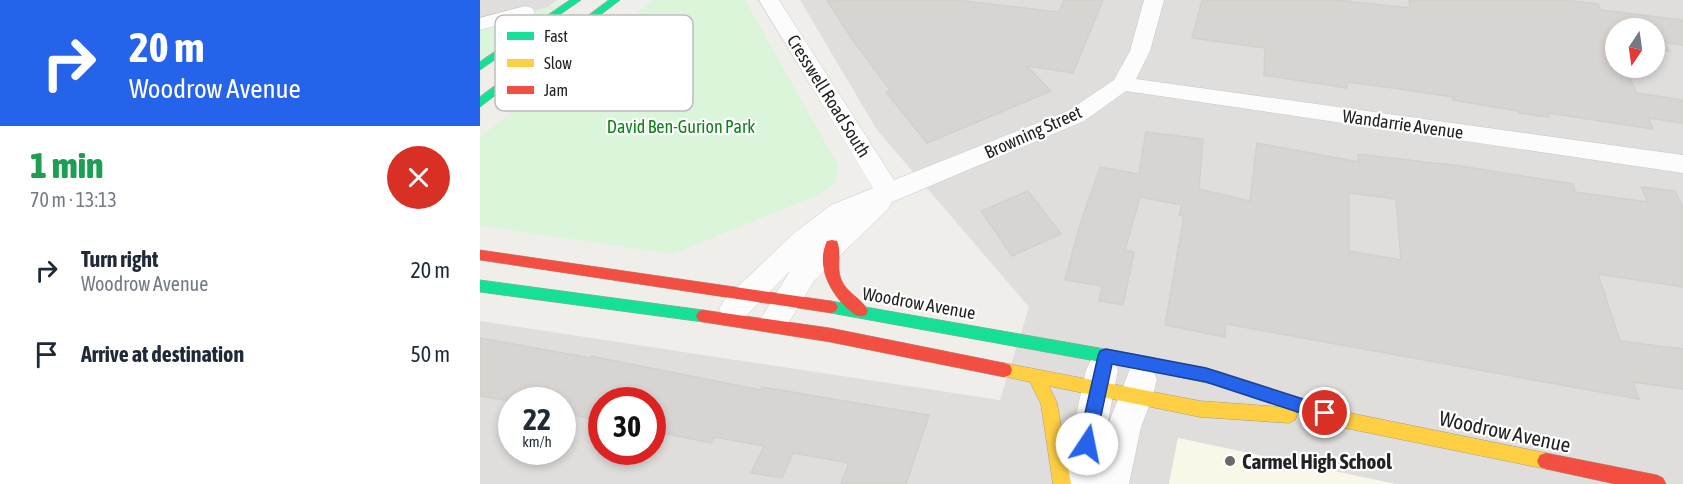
<!DOCTYPE html>
<html lang="en">
<head>
<meta charset="utf-8">
<style>
  body { margin:0; font-family:"Asap Condensed",sans-serif; background:#f6f6f7; color:#1f2937; height:100vh; display:flex; flex-direction:column; font-size:22px; white-space:nowrap }
  * { box-sizing:border-box; margin:0 }
  p { font-size:20px; color:#747a83 }
  .icon { flex:none; width:33px; height:33px; fill:none; stroke:currentColor; stroke-width:2; stroke-linecap:round; stroke-linejoin:round }
  .map { position:relative; flex:1; overflow:hidden }
  .details { display:flex; flex-direction:column; background:#fff; width:480px }
  .details>* { flex:none }
  .hud { background:#2563eb; color:#fff; overflow:hidden }
  .needle { width:39px; rotate:193deg }
  .fabs { position:absolute; left:1125px; top:18px; display:grid; gap:12px }
  .fabs a { display:grid; place-items:center; width:60px; height:60px; border-radius:50%; background:#fff; box-shadow:0 3px 9px #0003; font-size:30px }
  .speed { position:absolute; left:18px; top:387px; display:flex; gap:12px; font-size:30px; font-weight:700; text-align:center }
  .speed>* { display:grid; place-content:center; width:78px; height:78px; border-radius:50%; background:#fff; box-shadow:0 3px 9px #0003; line-height:1 }
  .speed small { font-size:15px; font-weight:400 }
  .speed .limit { border:9px solid #d22; background:#fff; color:#111 }
  .pin { position:absolute; display:grid; place-items:center; width:51px; height:51px; color:#fff; margin:-26px; border:3px solid #fff; border-radius:50%; box-shadow:0 2px 6px #0007 }
  .me { position:absolute; width:66px; margin:-33px; rotate:11deg; stroke-linejoin:round; filter:drop-shadow(0 0 4px #0008) }
  .turn { display:flex; align-items:center; gap:21px; height:126px; padding:0 30px; font-size:27px }
  .turn .icon { width:78px; height:78px; stroke-width:2.5 }
  .turn b { display:block; font-size:42px; line-height:51px }
  .round { display:grid; place-items:center; flex:none; width:63px; height:63px; border-radius:32px; background:#f6f6f7 }
  .summary { display:flex; align-items:center; justify-content:space-between; height:102px; padding:0 30px }
  h1 { font-size:36px; font-weight:800; line-height:45px; color:#1e9e55 }
  ul { padding:0; list-style:none }
  li { display:flex; align-items:center; gap:18px; height:84px; padding:0 30px }
  li div { flex:1 }
  li b { display:block; font-size:22px }
  li em { font-style:normal }
  main { display:flex; flex:1; min-height:0 }
  .map>svg:first-child { display:block }
  .residential { fill:#dfdedc; fill-rule:evenodd }
  .education { fill:#f8f7e8 }
  .park { fill:#daf5da }
  .building { fill:#d7d4d2; stroke:#d3d0cc; stroke-width:1.5; fill-rule:evenodd }
  .lines { fill:none; stroke-linecap:round; stroke-linejoin:round }
  .street-casing { stroke:#c9c8c7; stroke-width:1 }
  .fast-casing { stroke:#a79c86; stroke-width:1 }
  .slow-casing { stroke:#a79c86; stroke-width:1 }
  .jam-casing { stroke:#a79c86; stroke-width:1 }
  .street { fill:#fdfcfc; fill-rule:evenodd }
  .fast { fill:#16e098; fill-rule:evenodd }
  .slow { fill:#ffcf43; fill-rule:evenodd }
  .jam { fill:#f24e42; fill-rule:evenodd }
  .route { fill:#2563eb; stroke:#184099; stroke-width:1.5 }
  .poi-dot { fill:#6a6968; stroke:#fff; stroke-width:2 }
  .labels { text-anchor:middle; dominant-baseline:central; stroke-width:4.5; stroke-linejoin:round; paint-order:stroke }
  .street-label { font-size:18px; fill:#222; stroke:#fff }
  .park-label { font-size:18px; fill:#0c8416; stroke:#fff }
  .near-street-label { font-size:21px; fill:#222; stroke:#fff }
  .near-poi-label { font-size:21px; font-weight:bold; fill:#222; stroke:#fff; text-anchor:start }
  .key { fill:#fff; stroke:#bdbdbd; stroke-width:1.5 }
  .key-label { font-size:16px; fill:#222 }
</style>
</head>
<body>
<main>
<section class="details">
<div class="hud">
<div class="turn"><svg class="icon" aria-label="right" viewBox="0 0 24 24"><path d="M7 20v-9h11M14 6l5 5-5 5"/></svg><div><b>20 m</b>Woodrow Avenue</div></div>
</div>
<div class="summary"><div><h1>1 min</h1><p>70 m · 13:13</p></div><a class="round" style="background:#d93025;color:#fff"><svg class="icon" aria-label="close" viewBox="0 0 24 24"><path d="M6 6l12 12M18 6L6 18"/></svg></a></div>
<ul>
<li><svg class="icon" aria-label="right" viewBox="0 0 24 24"><path d="M7 20v-9h11M14 6l5 5-5 5"/></svg><div><b>Turn right</b><p>Woodrow Avenue</p></div><em>20 m</em></li>
<li><svg class="icon" aria-label="arrive" viewBox="0 0 24 24"><path d="M6 21V4h12l-3 4 3 4H6"/></svg><div><b>Arrive at destination</b></div><em>50 m</em></li>
</ul>
</section>
<div class="map">
<svg width="1203" height="484" viewBox="0 0 1203 484">
  <rect width="100%" height="100%" fill="#f0eeeb"/>
  <g class="residential">
    <path d="M0,0H77L58,15L0,30Z"/>
    <path d="M320,0H1203V484H915L698,438L689,484H0V321L520,400L549,307L397,130ZM1136,28H1174V68H1136ZM32,400H82V452H32ZM122,400H172V452H122Z"/>
  </g>
  <path class="education" d="M698,438L915,484H689Z"/>
  <g class="park">
    <path d="M96,0L0,67V24Z"/>
    <path d="M173,0H265L359,167L355,183L338,195L193,254L0,226V137Z"/>
  </g>
  <g class="building">
    <path d="M347,0H475L579,12L584,0H623L593,73L547,66L571,91L447,143L406,92L411,91L372,39Z"/>
    <path d="M722,0H857L930,8L929,0H1082L1118,4L1121,10L1203,20V45L1184,42L1189,51L1174,49V28H1136L1134,44L1136,68H1145L1157,93L1203,100V123L1168,118L1173,129L1068,113L1069,117L1039,113L1038,111L973,100V97L913,88L867,82V88L784,75L785,48L712,38Z"/>
    <path d="M666,132L723,139L719,189L770,201L777,143L879,162L878,154L980,166L1093,184L1095,192L1168,202L1161,187L1195,191L1203,208V287L1118,274L1140,341L1203,349V389L1153,382L1159,399L746,324L745,337L685,325L704,216L699,215L702,205L660,197L645,250L654,252L643,305L619,301L622,286L585,280L600,225L620,167L659,174ZM869,193L916,199L921,260L869,251Z"/>
    <path d="M548,191L581,234L532,256L501,211Z"/>
    <path d="M0,338L110,358L111,356L281,390L282,387L449,415L426,484H361L369,463L313,453L302,478L271,473L284,446L234,437L231,443L172,431V400H122V421L82,413V400H24L0,396Z"/>
  </g>
  <g class="lines">
    <defs>
      <g id="street">
        <path d="M279,0H299L414,180L588,111L634,80L650,51L664,0H684L670,51L656,79L1203,155V173L646,91L604,121L412,202L408,209L334,281L306,327L296,331L286,327L281,318L310,271L264,318L254,321L244,318L239,309L244,300L313,234L351,205L393,188Z"/>
        <path d="M45,6L52,8L55,12L52,16L0,30V18Z"/>
        <path d="M622,356L633,360L638,370L623,447L627,427L650,369L661,365L672,369L677,379L673,396L661,427L649,484H588L587,457L606,370L611,360Z"/>
      </g>
      <g id="fast">
        <path d="M90,0H101L0,70V62Z"/>
        <path d="M129,0H140L0,107V97Z"/>
        <path d="M0,280L223,310L228,312L230,316L228,320L223,322L0,292Z"/>
        <path d="M351,301L665,356L737,371L743,373L745,378L743,383L737,385L665,370L351,313L346,311L344,307L346,303Z"/>
      </g>
      <path id="slow" d="M524,363L720,401L802,407L731,383L729,378L731,373L737,371L865,412L1066,453L1072,455L1075,461L1072,467L1066,469L865,428L816,411L817,415L815,420L809,423L720,417L569,386L577,403L591,484H573L561,404L550,382L518,375L516,370L518,365Z"/>
      <g id="jam">
        <path d="M352,240L357,241C362,252 356,267 361,279C366,293 382,298 388,311L386,315C379,318 375,315 369,310C351,294 335,266 347,241Z"/>
        <path d="M0,250L351,301L356,303L358,307L356,311L351,313L0,260Z"/>
        <path d="M223,310L350,328L524,363L530,365L532,370L530,375L524,377L350,342L223,322L218,320L216,316L218,312Z"/>
        <path d="M1066,453L1177,475L1183,478L1186,484H1135L1066,469L1060,467L1057,461L1060,455Z"/>
      </g>
    </defs>
    <use href="#street" class="street-casing"/>
    <use href="#fast" class="fast-casing"/>
    <use href="#slow" class="slow-casing"/>
    <use href="#jam" class="jam-casing"/>
    <use href="#street" class="street"/>
    <use href="#fast" class="fast"/>
    <use href="#slow" class="slow"/>
    <use href="#jam" class="jam"/>
  </g>
  <path class="route" d="M626,349L726,368L845,406L851,408L853,413L851,419L845,421L726,382L632,364L615,444L613,449L607,452L601,449L598,444L618,356L620,351Z"/>
  <circle class="poi-dot" cx="750" cy="461" r="6"/>
  <g class="labels">
    <g class="street-label">
      <text transform="translate(349 96) rotate(58)">Cresswell Road South</text>
      <text transform="translate(923 124) rotate(8)">Wandarrie Avenue</text>
      <text transform="translate(553 132) rotate(-24)">Browning Street</text>
      <text transform="translate(439 303) rotate(10)">Woodrow Avenue</text>
    </g>
    <g class="park-label">
      <text x="201" y="126">David Ben-Gurion Park</text>
    </g>
    <g class="near-street-label">
      <text transform="translate(1025 431) rotate(12)">Woodrow Avenue</text>
    </g>
    <g class="near-poi-label">
      <text x="762" y="461">Carmel High School</text>
    </g>
  </g>
  <rect x="15" y="15" width="198" height="96" rx="9" class="key"/>
  <rect x="27" y="32" width="27" height="8" fill="#16e098"/>
  <rect x="27" y="59" width="27" height="8" fill="#ffcf43"/>
  <rect x="27" y="86" width="27" height="8" fill="#f24e42"/>
  <g class="key-label">
    <text x="64" y="42">Fast</text>
    <text x="64" y="69">Slow</text>
    <text x="64" y="96">Jam</text>
  </g>
</svg>
<div class="fabs">
<a><svg class="needle" viewBox="-14 -14 28 28"><path d="M0-13l5 13h-10z" fill="#e53935"/><path d="M0 13l5-13h-10z" fill="#747a83"/></svg></a>
</div>
<div class="speed"><div>22<small>km/h</small></div><div class="limit">30</div></div>
<div class="pin" style="left:845px;top:413px;background:#d93025"><svg class="icon" aria-label="arrive" viewBox="0 0 24 24"><path d="M6 21V4h12l-3 4 3 4H6"/></svg></div>
<svg class="me" style="left:607px;top:444px" viewBox="-20 -20 40 40"><circle r="19" fill="#fff"/><path d="M0-13L10 11 0 6-10 11z" fill="#2563eb"/></svg>
</div>
</main>
</body>
</html>
